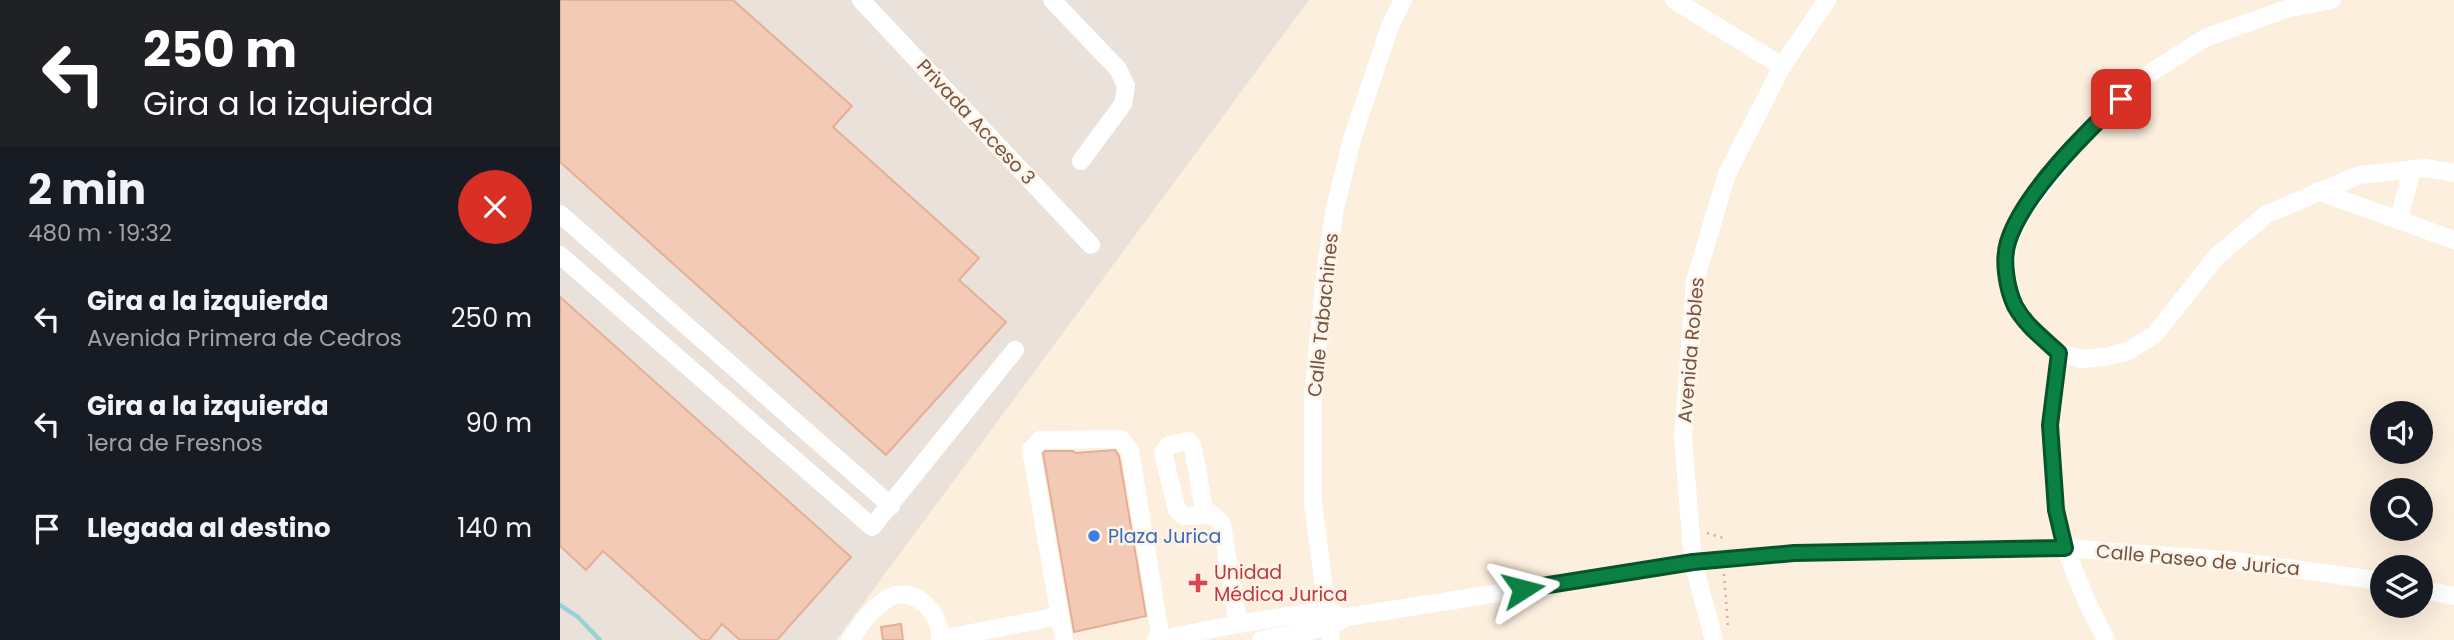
<!DOCTYPE html>
<html lang="es">
<head>
<meta charset="utf-8">
<style>
  body { margin:0; font-family:Poppins,sans-serif; background:#20242c; color:#f1f3f6; height:100vh; display:flex; flex-direction:column; font-size:26px; white-space:nowrap }
  * { box-sizing:border-box; margin:0 }
  p { font-size:23px; color:#9ea1a6 }
  .icon { flex:none; width:38px; height:38px; fill:none; stroke:currentColor; stroke-width:2; stroke-linecap:round; stroke-linejoin:round }
  .map { position:relative; flex:1; overflow:hidden }
  .panel { display:flex; flex-direction:column; background:#171b24; width:560px }
  .panel>* { flex:none }
  .top-card { background:#202124; color:#fff; overflow:hidden }
  .controls { position:absolute; left:1810px; top:401px; display:grid; gap:14px }
  .controls a { display:grid; place-items:center; width:63px; height:63px; border-radius:50%; background:#171b24; box-shadow:0 7px 28px #0002; font-size:35px }
  .pin { position:absolute; display:grid; place-items:center; width:60px; height:60px; color:#fff; margin:-30px; border-radius:14px; box-shadow:0 4px 10px #0006 }
  .me { position:absolute; width:77px; margin:-38px; rotate:81deg; stroke-linejoin:round; filter:drop-shadow(0 0 5px #0008) }
  .turn { display:flex; align-items:center; gap:24px; height:147px; padding:0 28px; font-size:32px }
  .turn .icon { width:91px; height:91px; stroke-width:2.5 }
  .turn b { display:block; font-size:49px; line-height:60px }
  .round { display:grid; place-items:center; flex:none; width:74px; height:74px; border-radius:37px; background:#20242c }
  .summary { display:flex; align-items:center; justify-content:space-between; height:119px; padding:0 28px }
  h1 { font-size:42px; font-weight:700; line-height:52px }
  ul { padding:0; list-style:none }
  li { display:flex; align-items:center; gap:21px; height:105px; padding:0 28px }
  li div { flex:1 }
  li b { display:block; font-size:26px }
  li em { font-style:normal }
  main { display:flex; flex:1; min-height:0 }
  .map>svg:first-child { display:block }
  .industrial { fill:#eae1db }
  .lines { fill:none; stroke-linecap:round; stroke-linejoin:round }
  .stream { stroke:#99d1d7; stroke-width:4.5 }
  .building { fill:#f2cab6; stroke:#e5af96; stroke-width:2 }
  .path { stroke:#d6ae99; stroke-width:2.5; stroke-dasharray:2 5; stroke-linecap:butt }
  .minor { stroke:#fff; stroke-width:18 }
  .route-casing { stroke:#07532c; stroke-width:18 }
  .route { stroke:#0b8043; stroke-width:12 }
  .shop-dot { fill:#3f7fe0; stroke:#fff3e5; stroke-width:2.5 }
  .health-dot { fill:#e0444e; stroke:#fff3e5; stroke-width:2.5 }
  .labels { text-anchor:middle; dominant-baseline:central; stroke-width:5; stroke-linejoin:round; paint-order:stroke }
  .street-label { font-size:19px; fill:#725446; stroke:#fff3e5 }
  .shop-label { font-size:19px; fill:#366cbe; stroke:#fff3e5; text-anchor:start }
  .health-label { font-size:19px; fill:#be3a42; stroke:#fff3e5; text-anchor:start }
</style>
</head>
<body>
<main>
<section class="panel">
<div class="top-card">
<div class="turn"><svg class="icon" aria-label="left" viewBox="0 0 24 24"><path d="M17 20v-9H6M10 6l-5 5 5 5"/></svg><div><b>250 m</b>Gira a la izquierda</div></div>
</div>
<div class="summary"><div><h1>2 min</h1><p>480 m · 19:32</p></div><a class="round" style="background:#d93025;color:#fff"><svg class="icon" aria-label="close" viewBox="0 0 24 24"><path d="M6 6l12 12M18 6L6 18"/></svg></a></div>
<ul>
<li><svg class="icon" aria-label="left" viewBox="0 0 24 24"><path d="M17 20v-9H6M10 6l-5 5 5 5"/></svg><div><b>Gira a la izquierda</b><p>Avenida Primera de Cedros</p></div><em>250 m</em></li>
<li><svg class="icon" aria-label="left" viewBox="0 0 24 24"><path d="M17 20v-9H6M10 6l-5 5 5 5"/></svg><div><b>Gira a la izquierda</b><p>1era de Fresnos</p></div><em>90 m</em></li>
<li><svg class="icon" aria-label="arrive" viewBox="0 0 24 24"><path d="M6 21V4h12l-3 4 3 4H6"/></svg><div><b>Llegada al destino</b></div><em>140 m</em></li>
</ul>
</section>
<div class="map">
<svg width="1894" height="640" viewBox="0 0 1894 640">
  <rect width="100%" height="100%" fill="#fcefde"/>
  <path class="industrial" d="M0,0H749L276,640H0Z"/>
  <g class="lines">
    <path class="stream" d="M0,605L18,617L40,640"/>
  </g>
  <g class="building">
    <path d="M0,0H173L292,106L273,127L419,258L399,280L446,322L326,455L0,162Z"/>
    <path d="M0,297L291,557L217,640H180L162,624L149,640H142L43,551L26,570L0,546Z"/>
    <path d="M555,450L559,456L586,616L514,632L483,453L485,451H513L515,453Z"/>
    <path d="M341,624L343,640H323L321,627Z"/>
  </g>
  <g class="lines">
    <g class="path">
      <path d="M1147,533L1163,538V542"/>
      <path d="M1164,574L1168,626"/>
    </g>
    <g class="minor">
      <path d="M301,0L531,245"/>
      <path d="M492,0L558,69L566,86L563,104L521,161"/>
      <path d="M1114,0L1222,66"/>
      <path d="M1772,0L1726,9L1645,38L1580,80L1522,136L1464,210L1448,243L1446,274L1455,304L1469,327L1499,353L1521,359L1545,357L1568,351L1595,334L1657,256L1707,214L1799,175L1866,168L1894,173"/>
      <path d="M1758,191L1894,240"/>
      <path d="M0,214L331,506"/>
      <path d="M1839,219L1852,169"/>
      <path d="M0,255L312,527L455,350"/>
      <path d="M1499,353L1490,425L1496,510L1505,548L1527,602L1546,640"/>
      <path d="M645,515L633,447L629,441L609,445L603,453L617,510L624,516L653,515L662,524L678,624"/>
      <path d="M1860,589L1894,596"/>
      <path d="M380,639L500,616"/>
      <path d="M290,640C300,625 311,609 327,599C346,586 372,603 378,624C380,629 380,635 380,640"/>
      <path d="M504,640L471,450L480,440L561,439L570,451L601,640"/>
      <path d="M596,640L678,624L767,610L777,614"/>
      <path d="M701,640L768,627L787,617L1133,562L1234,553L1505,548L1675,561L1822,581"/>
      <path d="M771,640L753,504V396L765,276L775,208L792,139L830,26L843,0"/>
      <path d="M1154,640L1133,562L1123,438L1135,281L1167,174L1222,66L1267,0"/>
    </g>
  </g>
  <g class="lines">
    <defs>
      <path id="route" d="M963,589L1133,562L1234,553L1505,548L1496,510L1490,425L1499,353C1483,338 1466,326 1455,306C1447,289 1442,261 1448,242C1462,195 1525,133 1561,99"/>
    </defs>
    <use href="#route" class="route-casing"/>
    <use href="#route" class="route"/>
  </g>
  <circle class="shop-dot" cx="534" cy="536" r="7"/>
  <path class="health-dot" d="M634.5 572.5h7v7h7v7h-7v7h-7v-7h-7v-7h7z"/>
  <g class="labels">
    <g class="street-label">
      <text transform="translate(416 122) rotate(47)">Privada Acceso 3</text>
      <text transform="translate(763 315) rotate(-84)">Calle Tabachines</text>
      <text transform="translate(1131 350) rotate(-85)">Avenida Robles</text>
      <text transform="translate(1638 560) rotate(5)">Calle Paseo de Jurica</text>
    </g>
    <g class="shop-label">
      <text x="548" y="536">Plaza Jurica</text>
    </g>
    <g class="health-label">
      <text x="654" y="572">Unidad<tspan x="654" dy="22">Médica Jurica</tspan></text>
    </g>
  </g>
</svg>
<div class="controls">
<a><svg class="icon" aria-label="sound" viewBox="0 0 24 24"><path d="M4 9h4l5-4v14l-5-4H4zM17 9q2 3 0 6"/></svg></a>
<a><svg class="icon" aria-label="search" viewBox="0 0 24 24"><circle cx="10" cy="10" r="6"/><path d="M15 15l6 6"/></svg></a>
<a><svg class="icon" aria-label="layers" viewBox="0 0 24 24"><path d="M12 4l9 5-9 5-9-5zM3 14l9 5 9-5"/></svg></a>
</div>
<div class="pin" style="left:1561px;top:99px;background:#d93025"><svg class="icon" aria-label="arrive" viewBox="0 0 24 24"><path d="M6 21V4h12l-3 4 3 4H6"/></svg></div>
<svg class="me" style="left:963px;top:589px" viewBox="-20 -20 40 40"><path d="M0-17L14 15 0 8-14 15z" fill="#0b8043" stroke="#fff" stroke-width="4"/></svg>
</div>
</main>
</body>
</html>
